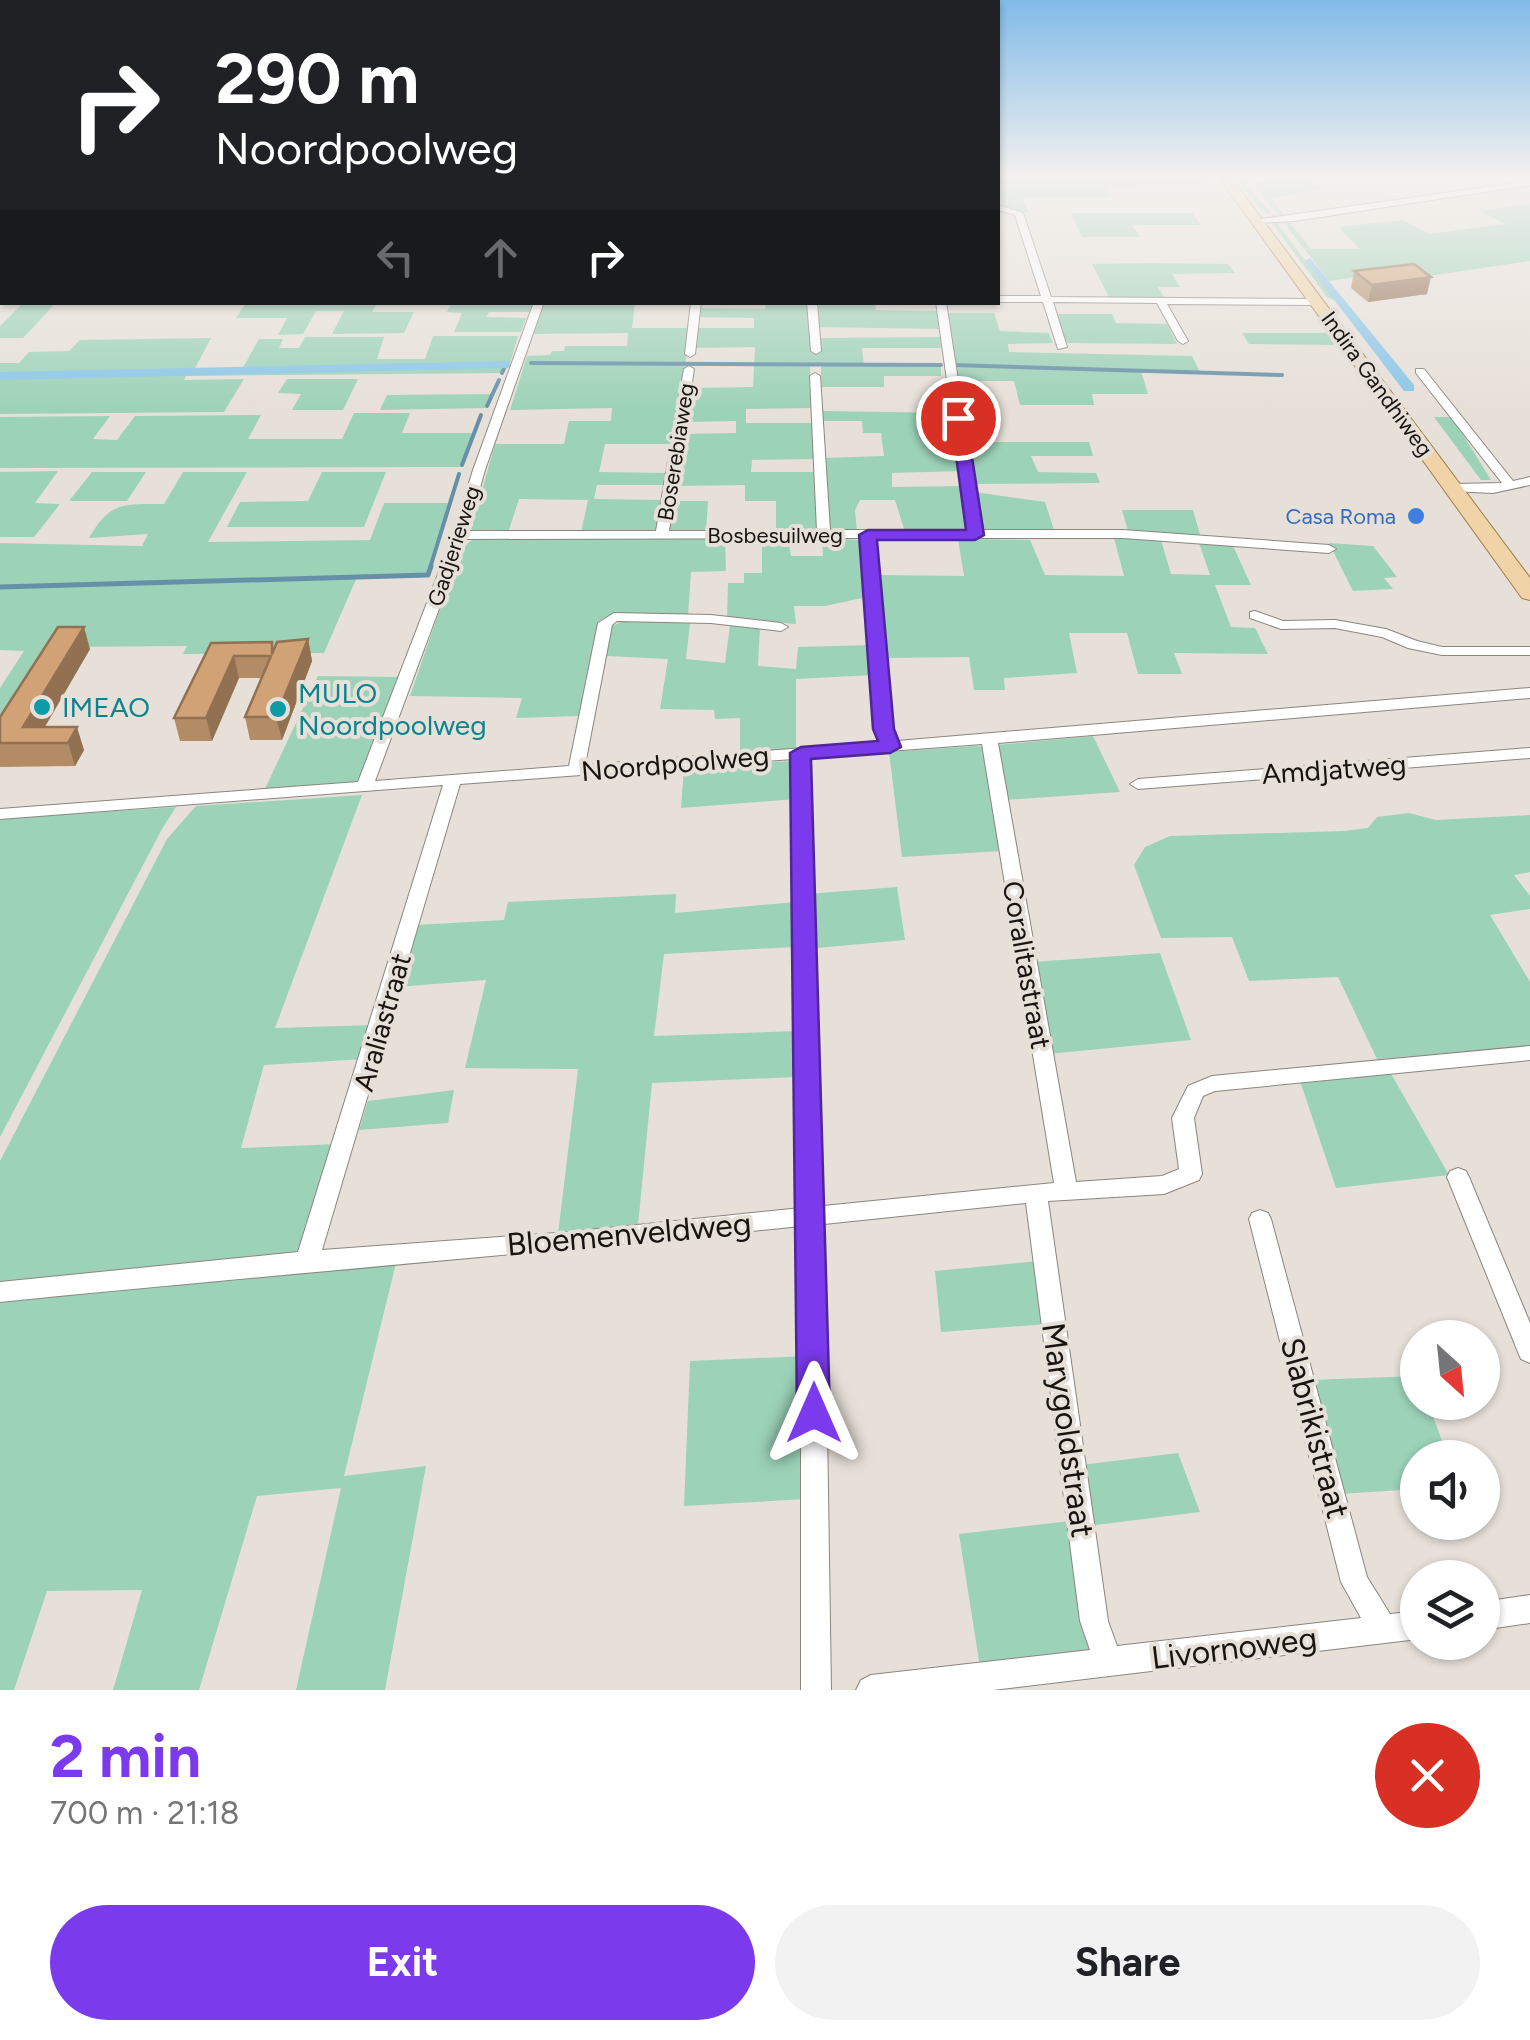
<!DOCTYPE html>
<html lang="en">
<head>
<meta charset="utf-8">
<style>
  body { margin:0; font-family:Figtree,sans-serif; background:#f2f2f2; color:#202124; height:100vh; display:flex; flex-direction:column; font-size:38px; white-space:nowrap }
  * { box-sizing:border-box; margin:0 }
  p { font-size:32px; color:#757577 }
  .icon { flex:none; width:55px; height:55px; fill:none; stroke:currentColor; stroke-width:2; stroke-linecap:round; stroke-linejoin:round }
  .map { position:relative; height:1690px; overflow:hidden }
  .drawer { display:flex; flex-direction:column; background:#fff; flex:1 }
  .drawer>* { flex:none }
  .guide { position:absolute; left:0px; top:0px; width:1000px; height:305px; box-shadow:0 2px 8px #0004; background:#202124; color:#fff; overflow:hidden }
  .needle { width:65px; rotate:153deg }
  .buttons { position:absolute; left:1400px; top:1320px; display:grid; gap:20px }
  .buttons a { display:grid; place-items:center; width:100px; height:100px; border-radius:50%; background:#fff; box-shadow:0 2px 8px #0004; font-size:50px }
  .pin { position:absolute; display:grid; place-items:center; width:85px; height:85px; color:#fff; margin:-42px; border:5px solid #fff; border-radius:50%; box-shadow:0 2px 10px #0007 }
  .me { position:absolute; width:110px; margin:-55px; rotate:0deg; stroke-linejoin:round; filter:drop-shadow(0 0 8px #0008) }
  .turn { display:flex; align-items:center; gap:35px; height:210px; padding:0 50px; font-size:45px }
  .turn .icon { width:130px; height:130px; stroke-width:2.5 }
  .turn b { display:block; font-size:70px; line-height:85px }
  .lanes { display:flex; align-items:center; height:95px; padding:0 50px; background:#0003; justify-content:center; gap:50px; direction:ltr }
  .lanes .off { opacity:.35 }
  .round { display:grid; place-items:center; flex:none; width:105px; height:105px; border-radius:52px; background:#f2f2f2 }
  .headline { display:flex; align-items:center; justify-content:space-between; height:170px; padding:0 50px }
  h1 { font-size:60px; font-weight:700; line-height:75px; color:#7c3aed }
  .action { display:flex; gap:20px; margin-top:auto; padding:20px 50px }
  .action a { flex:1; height:115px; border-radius:60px; background:#7c3aed; color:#fff; font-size:40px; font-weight:700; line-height:115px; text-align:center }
  .action a+a { background:#f2f2f2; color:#202124 }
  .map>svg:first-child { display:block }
  .green { fill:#9cd2b8 }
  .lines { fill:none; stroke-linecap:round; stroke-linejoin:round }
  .stream-far1 { stroke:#6690a8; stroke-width:4 }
  .stream { stroke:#6690a8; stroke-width:5 }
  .canal { fill:#88c5e8; fill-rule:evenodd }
  .street-casing { stroke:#8b857f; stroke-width:2 }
  .primary-casing { stroke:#9e7d4c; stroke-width:2 }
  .street { fill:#fff; fill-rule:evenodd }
  .primary { fill:#f0d3a6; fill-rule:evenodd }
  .wall { fill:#b38b65 }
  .shaded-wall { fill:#927153 }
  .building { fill:#d0a276; stroke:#927153; stroke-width:2.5 }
  .route { fill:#7c3aed; stroke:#51269a; stroke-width:2.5 }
  .shop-dot { fill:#3f7fe0; stroke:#e7e0d9; stroke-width:4 }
  .culture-dot { fill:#0f9aa8; stroke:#e7e0d9; stroke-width:4 }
  .labels { text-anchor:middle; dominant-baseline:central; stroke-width:8; stroke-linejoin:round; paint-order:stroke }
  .far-street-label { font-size:22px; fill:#171412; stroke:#e7e0d9 }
  .far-shop-label { font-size:22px; fill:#366cbe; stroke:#e7e0d9; text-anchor:end }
  .culture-label { font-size:28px; fill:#0d838f; stroke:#e7e0d9; text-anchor:start }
  .street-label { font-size:28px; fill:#171412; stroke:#e7e0d9 }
  .near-street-label { font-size:32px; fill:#171412; stroke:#e7e0d9 }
</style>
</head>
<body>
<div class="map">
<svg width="1530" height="1690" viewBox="0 0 1530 1690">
  <rect width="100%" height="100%" fill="#e7e0d9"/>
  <g class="green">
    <path d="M998,176H1209L1215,182L1108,189L1112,197L1022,198L1029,213L1005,207L998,194Z"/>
    <path d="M1236,176H1240L1273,216L1279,215L1252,183L1301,177L1324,188L1271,198L1283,215L1297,216C1258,218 1257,205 1236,176Z"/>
    <path d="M1530,204V261L1376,284L1369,275L1329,281L1285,224L1277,223L1336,301L1327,297L1272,223H1290L1311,249H1360L1339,227L1403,220L1430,234L1506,224L1479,211Z"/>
    <path d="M1071,213H1192L1201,225H1132L1140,237H1082Z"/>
    <path d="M1148,263L1228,264L1235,273L1172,274L1180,287H1158L1165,299H1110L1092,264Z"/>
    <path d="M23,303H56L23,338H0V326Z"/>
    <path d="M246,303H377L372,312H414L404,333L332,334L344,311H316L303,334L278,335L287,318H236Z"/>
    <path d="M451,303H535L531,312H489L486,317L526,318L521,332H454L462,313L447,312Z"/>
    <path d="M544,303H635L632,328H687L686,364L672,444H605L599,472L668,473L666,485H597L594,499L662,500L656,530L581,532L588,500L519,499L509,530H471L495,444H564L569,421H611L612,408L510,410L527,356L550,355L552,351H564L565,346H627L628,333L534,334Z"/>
    <path d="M766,303H809L812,353H819L818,338L940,337L941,348H862L864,365H941V376H884V387H821V365H810L811,408L746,409V423H813L816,459L752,460L751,472H814L818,532H776V501H745V485L675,486L682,434L736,433V421L684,422L690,388L753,387L755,347L693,348L694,328H754V318L696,317L698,308L765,309Z"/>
    <path d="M817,303H875L876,310L937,311L939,329L818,327Z"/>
    <path d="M948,313H994L1000,331L1049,333L1053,343L1008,344L1009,352L1192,356L1200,372L1141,371L1148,394H1092L1094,405H1020L1014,381H957Z"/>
    <path d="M1056,314H1112L1116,323L1167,324L1177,344L1067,343Z"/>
    <path d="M1242,333H1330L1338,345L1249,344Z"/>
    <path d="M433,336H518L510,364L502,373L186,376L184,380L244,379L224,412L0,414V363H19L29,352L69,351L80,340L211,338L193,372L241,371L259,339H283L279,348H299L305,337H384L377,359H425Z"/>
    <path d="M287,379H358L343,410H292L301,394L278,393Z"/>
    <path d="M493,394L486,408L380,410L387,395Z"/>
    <path d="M822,411L953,413L963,471L892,473V487L964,486L969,532H905L895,500H860L855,510L857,532H829L824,458L884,456L881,433H863L862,421H822Z"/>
    <path d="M354,413H410L402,433H474L462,467L0,468V417L110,416L93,439L117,440L135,416L261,415L248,439H342Z"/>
    <path d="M1434,417H1452L1491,480H1481Z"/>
    <path d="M968,442H1089L1093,456H1031L1038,472L1096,473L1100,483L972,484L973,467Z"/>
    <path d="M58,471L35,503L60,504L34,537H0V472Z"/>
    <path d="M92,472H146L127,501H69Z"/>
    <path d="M183,472H247L208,542L370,540L384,503H450L428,575L357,577L324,653L183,654L187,646L60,647L0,746V688L24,651L0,650V543L142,546L148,534L89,538C110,501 124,504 164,504Z"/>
    <path d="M322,472H386L364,527H227L240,502L308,501Z"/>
    <path d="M974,492L1045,502L1055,533L979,532Z"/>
    <path d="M673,501H708L706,532L669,530Z"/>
    <path d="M1122,510H1193L1201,538L1128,531Z"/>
    <path d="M1127,537L1161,540L1171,574L1210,575L1199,543L1233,546L1251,585H1215L1231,627L1255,628L1268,654L1174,653L1182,674H1138L1127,633H1069L1077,673L1004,678L1005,690H974L969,657L885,658L878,575L964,576L958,539L1030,540L1045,575L1124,576L1114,538Z"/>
    <path d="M475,538L725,539L726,571L691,572L688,615L614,613L599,621L579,716L516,718L522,698L410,696L461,548Z"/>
    <path d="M762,538H788L791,556H823L822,538L860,540L867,597L825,606H794L796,624L727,618L728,583H744V573H762Z"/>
    <path d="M1329,543L1373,546L1397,577L1384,578L1393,589L1353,591Z"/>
    <path d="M630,619L690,623L686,659L725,663L730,625L760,627L758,666L796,669L798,647L871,645L874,675L796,679V748L740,753V718L715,719L714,710L660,709L668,659L606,656L612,626Z"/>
    <path d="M318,676L399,677L359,782L264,791Z"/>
    <path d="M1093,736L1120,792L1004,800L996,745Z"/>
    <path d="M976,746L984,747L1002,851L902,857L889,752Z"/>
    <path d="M794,761L796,799L681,808L684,767Z"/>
    <path d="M362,795L275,1028L374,1025L366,1059L264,1065L241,1148L338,1144L299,1250L289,1255L0,1285V1161L167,839L196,806Z"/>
    <path d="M176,807L162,829L0,1137V819Z"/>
    <path d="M1409,813L1436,820L1530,815V872L1514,875L1530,896V909L1490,915L1530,982V1046L1377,1059L1338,977L1249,981L1232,937L1161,938L1134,865L1145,847L1170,836L1344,831L1368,828L1377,817Z"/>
    <path d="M897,887L905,940L806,949L807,894Z"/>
    <path d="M676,894L675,913L795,902L794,947L664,954L654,1036L796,1031L795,1077L652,1083L638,1225L558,1234L578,1069L465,1068L486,980L396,987L416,925L504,920L508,902Z"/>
    <path d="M1160,953L1191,1040L1048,1054L1032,962Z"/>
    <path d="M1390,1072L1449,1175L1336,1188L1300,1081Z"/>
    <path d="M454,1090L448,1123L359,1130L368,1101Z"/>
    <path d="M1039,1261L1048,1324L941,1332L935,1271Z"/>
    <path d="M396,1263L344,1476L426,1466L385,1690H296L341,1488L257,1496L199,1690H113L142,1590L47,1591L14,1690H0V1301Z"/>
    <path d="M807,1356L806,1499L684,1506L690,1361Z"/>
    <path d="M1417,1376L1418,1402L1428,1403L1448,1457L1418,1458L1417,1489L1340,1494L1309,1380Z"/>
    <path d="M1178,1453L1200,1512L1088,1526L1081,1465Z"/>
    <path d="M1070,1521L1083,1632L1092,1651L980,1667L959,1534Z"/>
  </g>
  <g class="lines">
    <g class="stream-far1">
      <path d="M531,363L941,365"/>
      <path d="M953,365L1282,375"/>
      <path d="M502,373L506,364"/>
      <path d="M487,406L499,380"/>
      <path d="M462,465L481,415"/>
      <path d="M430,568L459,474"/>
    </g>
    <path class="stream" d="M0,587L428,575L431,566"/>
    <g class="canal">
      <path d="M1310,258L1414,385V391H1404L1306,263L1305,261Z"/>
      <path d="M510,361V367L506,368L0,380V372Z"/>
    </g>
    <defs>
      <g id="street">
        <path d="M1530,181V185L1295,221L1258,223L1254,220Z"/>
        <path d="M2,202V209L0,210V203Z"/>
        <path d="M998,205L1023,213L1051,297L1317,299L1322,302L1317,305L1167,304L1188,341L1183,344L1178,341L1157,303L1053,302L1067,347L1058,349L1043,302H998V296H1041L1015,215L998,210Z"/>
        <rect x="0" y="222" width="2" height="6"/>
        <rect x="0" y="282" width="2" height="6"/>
        <path d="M534,302H544L485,470L468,531H656L684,369L689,366L694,369L669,531H817L810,376L815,373L820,376L830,530H968L936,302H946L981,530H1123L1329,545L1336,549L1329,553L1123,538H874L892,729L897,741L1530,688V698L998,743L1076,1182L1162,1176L1179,1169L1172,1118L1188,1086L1212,1076L1530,1046V1060L1215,1091L1203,1096L1194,1118L1202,1174L1199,1180L1164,1194L1048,1201L1108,1621L1117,1646L1361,1618L1341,1582L1249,1219L1252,1213L1260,1210L1268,1213L1271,1219L1367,1577L1390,1614L1418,1611V1639L993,1690H856L861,1680L871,1675L1090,1650L1080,1621L1026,1203L824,1224L831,1690H801V1226C534,1254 267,1275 0,1302V1282L298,1252L443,785L0,819V809L358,782L453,535L473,470ZM822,538H861L876,729L881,742L585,765L612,625L617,621L711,623L781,631L788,627L781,623L711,615L614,613L598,623L569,766L375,781L465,539ZM982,744L1054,1183L823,1206L809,757ZM793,759L801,1208L570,1232L322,1250L460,784Z"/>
        <path d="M691,302H701L695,354L690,357L685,354Z"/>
        <path d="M807,302H817L821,351L816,354L811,351Z"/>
        <path d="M1416,369H1424L1513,481L1530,477V485L1493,493L1450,491V485L1454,484L1502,483L1416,373Z"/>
        <path d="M1255,611L1283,621L1335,620L1386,629L1417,641L1442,647H1530V655H1442L1408,648L1382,637L1335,628L1281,629L1250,618V612Z"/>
        <path d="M1530,748V758L1138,789L1130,784L1138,779Z"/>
        <path d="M1458,1168L1466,1171L1469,1177L1530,1323V1363L1521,1359L1518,1352L1447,1177L1450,1171Z"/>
        <path d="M1530,1595V1623L1482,1630V1602Z"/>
      </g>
      <path id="primary" d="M1218,176H1230L1530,578V600L1522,598Z"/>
    </defs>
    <use href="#street" class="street-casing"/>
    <use href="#primary" class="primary-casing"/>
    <use href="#street" class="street"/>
    <use href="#primary" class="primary"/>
  </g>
  <g class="wall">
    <path d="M1354,271L1427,294L1368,302L1351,288Z"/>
    <path d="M308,639L312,661L282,740H250L245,717L261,678H239L212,741H180L174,718L211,643L273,650Z"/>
    <path d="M90,649L45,727L84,750L75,766L0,767V717Z"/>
  </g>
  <g class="shaded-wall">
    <path d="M1431,277L1427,294L1368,302L1372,285Z"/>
    <path d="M84,627L90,649L35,743L23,727Z"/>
    <path d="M308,639L312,661L282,740L276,717Z"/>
    <path d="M234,656L239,678L212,741L206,718Z"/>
    <path d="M77,727L84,750L75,766L68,743Z"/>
  </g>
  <g class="building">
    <path d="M1414,264L1431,277L1372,285L1354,271Z"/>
    <path d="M58,627H84L23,727H77L68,743H0V717Z"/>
    <path d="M308,639L276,717H245L271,656H234L206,718H174L211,643L272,642V654L277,642Z"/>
  </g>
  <linearGradient id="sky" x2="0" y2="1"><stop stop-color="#81bbe8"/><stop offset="0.43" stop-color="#f4f1ee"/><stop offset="1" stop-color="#f4f1ee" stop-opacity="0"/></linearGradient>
  <rect width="1530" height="412" fill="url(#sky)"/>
  <path class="route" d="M958,413L966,418L984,535L975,540H877L894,729L901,747L890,753L811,759L830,1413L825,1423L814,1427L802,1423L797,1413L790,753L801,747L878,741L873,729L859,535L868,530H966L951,418Z"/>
  <circle class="shop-dot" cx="1416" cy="516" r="10"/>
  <g class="culture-dot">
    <circle cx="42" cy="707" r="10"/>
    <circle cx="278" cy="709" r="10"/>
  </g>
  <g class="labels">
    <g class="far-street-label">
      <text transform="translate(1377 384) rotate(54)">Indira Gandhiweg</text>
      <text transform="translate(676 452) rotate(-81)">Boserebiaweg</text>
      <text x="775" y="535">Bosbesuilweg</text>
      <text transform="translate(454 546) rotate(-72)">Gadjerieweg</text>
    </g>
    <g class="far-shop-label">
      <text x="1396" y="516">Casa Roma</text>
    </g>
    <g class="culture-label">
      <text x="298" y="693">MULO<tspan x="298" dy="32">Noordpoolweg</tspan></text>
      <text x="62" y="707">IMEAO</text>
    </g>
    <g class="street-label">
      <text transform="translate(675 763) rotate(-5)">Noordpoolweg</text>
      <text transform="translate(1334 769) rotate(-4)">Amdjatweg</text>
      <text transform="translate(1027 965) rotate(80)">Coralitastraat</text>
      <text transform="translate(382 1022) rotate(-74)">Araliastraat</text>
    </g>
    <g class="near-street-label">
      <text transform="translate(629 1234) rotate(-5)">Bloemenveldweg</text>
      <text transform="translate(1315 1428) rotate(75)">Slabrikistraat</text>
      <text transform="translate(1068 1430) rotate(82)">Marygoldstraat</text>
      <text transform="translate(1234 1648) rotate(-7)">Livornoweg</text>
    </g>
  </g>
</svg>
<div class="buttons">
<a><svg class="needle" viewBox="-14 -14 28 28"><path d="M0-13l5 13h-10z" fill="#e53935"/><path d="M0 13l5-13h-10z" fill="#757577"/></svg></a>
<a><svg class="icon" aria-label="sound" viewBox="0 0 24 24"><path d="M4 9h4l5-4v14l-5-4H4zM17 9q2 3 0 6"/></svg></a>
<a><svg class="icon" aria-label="layers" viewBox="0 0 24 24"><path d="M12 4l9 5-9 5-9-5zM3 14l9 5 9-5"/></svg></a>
</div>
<div class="pin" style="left:958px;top:418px;background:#d93025"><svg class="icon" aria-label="arrive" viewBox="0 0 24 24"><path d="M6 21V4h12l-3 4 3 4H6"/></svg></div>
<svg class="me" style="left:814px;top:1413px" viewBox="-20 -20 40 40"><path d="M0-17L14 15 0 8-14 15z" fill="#7c3aed" stroke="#fff" stroke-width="4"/></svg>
<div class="guide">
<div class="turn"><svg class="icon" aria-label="right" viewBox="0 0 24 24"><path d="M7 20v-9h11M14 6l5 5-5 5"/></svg><div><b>290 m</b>Noordpoolweg</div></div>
<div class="lanes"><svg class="icon off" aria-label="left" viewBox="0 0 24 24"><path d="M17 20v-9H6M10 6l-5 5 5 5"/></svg><svg class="icon off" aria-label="ahead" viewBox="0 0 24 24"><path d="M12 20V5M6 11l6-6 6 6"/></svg><svg class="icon" aria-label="right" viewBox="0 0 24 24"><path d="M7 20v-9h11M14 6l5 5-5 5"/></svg></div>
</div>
</div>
<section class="drawer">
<div class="headline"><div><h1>2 min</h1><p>700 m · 21:18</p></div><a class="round" style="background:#d93025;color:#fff"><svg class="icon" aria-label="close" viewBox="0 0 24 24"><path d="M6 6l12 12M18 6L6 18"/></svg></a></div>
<div class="action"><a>Exit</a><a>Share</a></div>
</section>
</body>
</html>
